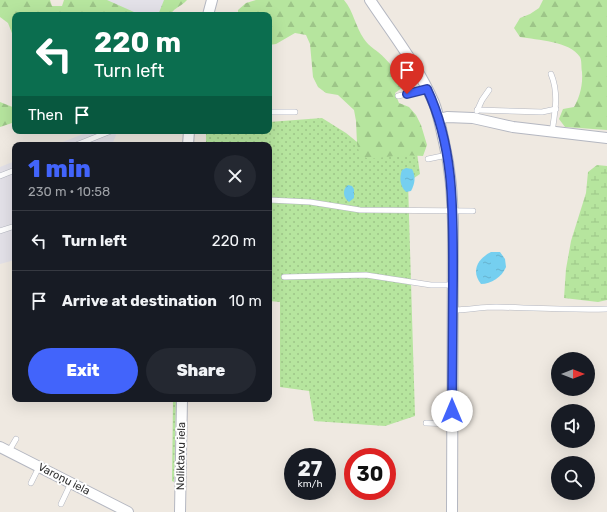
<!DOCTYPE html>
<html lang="en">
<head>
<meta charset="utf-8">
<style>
  body { margin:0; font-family:Rubik,sans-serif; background:#242831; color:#f1f3f6; height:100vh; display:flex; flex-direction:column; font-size:15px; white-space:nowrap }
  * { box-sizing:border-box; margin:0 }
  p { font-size:13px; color:#9ea1a6 }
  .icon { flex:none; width:22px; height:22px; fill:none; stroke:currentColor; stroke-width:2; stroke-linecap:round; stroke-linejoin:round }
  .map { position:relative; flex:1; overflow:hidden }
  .drawer { position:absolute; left:12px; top:142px; width:260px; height:260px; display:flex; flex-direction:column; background:#171b24; border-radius:8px; box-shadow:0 4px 16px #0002 }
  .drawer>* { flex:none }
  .hud { position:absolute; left:12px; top:12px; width:260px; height:122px; border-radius:8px; box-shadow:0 4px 16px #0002; background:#0b6e4f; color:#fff; overflow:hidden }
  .needle { width:26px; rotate:90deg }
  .tools { position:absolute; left:551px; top:352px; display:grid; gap:8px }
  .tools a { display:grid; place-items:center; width:44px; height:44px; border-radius:50%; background:#171b24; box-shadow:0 4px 16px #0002; font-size:20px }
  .speed { position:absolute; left:284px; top:448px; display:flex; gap:8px; font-size:20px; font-weight:700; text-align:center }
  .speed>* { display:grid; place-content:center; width:52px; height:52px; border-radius:50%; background:#171b24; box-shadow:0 4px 16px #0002; line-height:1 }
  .speed small { font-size:10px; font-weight:400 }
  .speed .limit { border:6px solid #d22; background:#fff; color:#111 }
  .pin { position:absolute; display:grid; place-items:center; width:34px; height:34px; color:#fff; margin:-41px -17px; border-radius:50% 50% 50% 0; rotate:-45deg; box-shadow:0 0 4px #0007 }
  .pin .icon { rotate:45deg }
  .me { position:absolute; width:44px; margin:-22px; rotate:0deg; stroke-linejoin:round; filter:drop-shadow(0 0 3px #0008) }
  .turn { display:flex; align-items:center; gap:14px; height:84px; padding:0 16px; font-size:18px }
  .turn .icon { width:52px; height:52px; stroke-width:2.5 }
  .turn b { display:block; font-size:28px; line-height:34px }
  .then { display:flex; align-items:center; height:38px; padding:0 16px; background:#0003; gap:8px; font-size:15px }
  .round { display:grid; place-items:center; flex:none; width:42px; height:42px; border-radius:21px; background:#242831 }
  .head { display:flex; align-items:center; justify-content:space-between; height:68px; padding:0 16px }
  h1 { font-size:24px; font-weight:800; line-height:30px; color:#4264fb }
  .action { display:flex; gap:8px; margin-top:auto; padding:8px 16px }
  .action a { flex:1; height:46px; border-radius:24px; background:#4264fb; color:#fff; font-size:16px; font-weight:800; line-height:46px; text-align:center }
  .action a+a { background:#242831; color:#f1f3f6 }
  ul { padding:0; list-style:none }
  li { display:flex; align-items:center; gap:12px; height:60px; padding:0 16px; border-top:1px solid #363941 }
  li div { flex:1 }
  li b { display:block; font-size:15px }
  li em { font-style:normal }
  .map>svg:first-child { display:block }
  .industrial { fill:#e3e1e8 }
  .grass { fill:url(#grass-dots) }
  .forest { fill:url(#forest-firs) }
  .wetland { fill:url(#wetland-marsh) }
  .water { fill:url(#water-ripples) }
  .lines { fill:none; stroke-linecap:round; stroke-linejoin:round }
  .lane-casing { stroke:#b4b7c1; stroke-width:6 }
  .street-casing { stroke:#b4b7c1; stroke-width:12 }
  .lane { stroke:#fff; stroke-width:5 }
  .street { stroke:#fff; stroke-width:10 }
  .route-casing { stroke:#2b41a3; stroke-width:10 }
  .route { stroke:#4264fb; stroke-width:7 }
  .labels { text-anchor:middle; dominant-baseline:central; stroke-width:4; stroke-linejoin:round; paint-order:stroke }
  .street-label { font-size:11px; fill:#2e2e2e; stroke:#fff }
</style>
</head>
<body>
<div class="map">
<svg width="607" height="512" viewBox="0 0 607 512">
  <defs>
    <pattern id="grass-dots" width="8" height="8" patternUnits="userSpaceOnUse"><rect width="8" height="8" fill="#b6e59e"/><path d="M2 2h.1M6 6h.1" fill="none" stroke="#9dc588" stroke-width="1.8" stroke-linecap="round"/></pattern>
    <pattern id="forest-firs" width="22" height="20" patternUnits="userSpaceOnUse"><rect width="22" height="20" fill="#b6e59e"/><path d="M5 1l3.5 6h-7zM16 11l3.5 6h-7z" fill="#9dc588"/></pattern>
    <pattern id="wetland-marsh" width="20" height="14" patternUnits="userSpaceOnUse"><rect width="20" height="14" fill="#b6e59e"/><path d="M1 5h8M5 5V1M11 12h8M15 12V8" fill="none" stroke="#9dc588"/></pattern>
    <pattern id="water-ripples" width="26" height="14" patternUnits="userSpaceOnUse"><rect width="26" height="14" fill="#75cff0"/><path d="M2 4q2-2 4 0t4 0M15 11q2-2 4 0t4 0" fill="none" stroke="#66b2ce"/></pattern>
  </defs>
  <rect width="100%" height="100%" fill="#efe9e1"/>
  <g class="industrial">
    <path d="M105,0H165L159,15H136Z"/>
    <path d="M91,131H114L116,135L112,145H55Z"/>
    <path d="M15,161V260L0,264V167Z"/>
  </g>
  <g class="grass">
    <path d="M322,118L346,133L362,146H416L420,174L408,182L415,416L385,426L314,421L309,391L280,387V302L269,301V145H206V131H269V122Z"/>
    <path d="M173,399H176L174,482L172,481Z"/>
  </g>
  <g class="forest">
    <path d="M0,0H50L52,6H62L64,0H107L134,12L139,15H15V41L8,23L0,17Z"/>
    <path d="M164,0H187C181,7 176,6 170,15H158Z"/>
    <path d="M256,0H344C354,12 355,26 364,39C368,45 373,48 378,52C389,61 399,74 403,87L395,93L399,103L409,107L416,115L421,125L427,145L423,156L402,155L369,159L360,155L357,144L356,121L354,110L338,95L326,93L318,87L313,77L310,44L306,35L295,33L276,44L269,45V15H238V10L246,3Z"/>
    <path d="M543,0H607V130L565,127L559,119L563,109L574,107C580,97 583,84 582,72C581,67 582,61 580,57C570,41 537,40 520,37L514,28L520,18L530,14L539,8Z"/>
    <path d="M0,102L15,108V122L0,127Z"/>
  </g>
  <path class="wetland" d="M597,165L607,166V300L598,302L564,298L566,269L571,241L586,193L588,172Z"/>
  <g class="water">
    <path d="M406,168L412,169C416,176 415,184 411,191L406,192C400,186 399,178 402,170Z"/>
    <path d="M348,185L352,186L354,189V198L349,202C343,198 342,189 348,185Z"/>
    <path d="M491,252H500L505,259L506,267C502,277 491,284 481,284C470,270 479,258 491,252Z"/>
  </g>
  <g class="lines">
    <defs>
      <g id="lane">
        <path d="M551,74C559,93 555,112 552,132"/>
        <path d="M398,96L427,89"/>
        <path d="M477,110L542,112L556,109"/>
        <path d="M477,111L482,100L489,90"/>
        <path d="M269,112H295"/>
        <path d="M76,145L111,131"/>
        <path d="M428,159L447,155"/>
        <path d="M0,176L15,170"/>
        <path d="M269,200L310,202L360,210L473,211"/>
        <path d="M0,231L15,226"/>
        <path d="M284,277L366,275L431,285H453"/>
        <path d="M453,310C467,310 482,307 496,307C533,308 570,310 607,309"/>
        <path d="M426,423L452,424"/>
        <path d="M9,451L16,439"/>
        <path d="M31,483L39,467"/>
        <path d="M61,504L71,483"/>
      </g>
      <g id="street">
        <path d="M370,0C392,33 418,66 434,103C439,116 441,129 444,142C451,171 452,194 453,223L452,512"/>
        <path d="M208,15L212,0"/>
        <path d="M439,119L447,117L473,118L513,127L607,138"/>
        <path d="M188,145L189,131"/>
        <path d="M0,447L128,512"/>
        <path d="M180,512L182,399"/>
      </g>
    </defs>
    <use href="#lane" class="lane-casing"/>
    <use href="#street" class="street-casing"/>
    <use href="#lane" class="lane"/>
    <use href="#street" class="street"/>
  </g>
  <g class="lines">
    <defs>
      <path id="route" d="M407,94L427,89C455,148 453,214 453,277C453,322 452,367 452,411"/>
    </defs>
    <use href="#route" class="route-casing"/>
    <use href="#route" class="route"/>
  </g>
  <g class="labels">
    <g class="street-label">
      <text transform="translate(181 456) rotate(-89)">Noliktavu iela</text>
      <text transform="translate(64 479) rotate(27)">Varoņu iela</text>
    </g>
  </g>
</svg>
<div class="tools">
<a><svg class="needle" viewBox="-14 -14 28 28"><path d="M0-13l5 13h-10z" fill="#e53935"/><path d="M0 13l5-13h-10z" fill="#9ea1a6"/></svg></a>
<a><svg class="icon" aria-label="sound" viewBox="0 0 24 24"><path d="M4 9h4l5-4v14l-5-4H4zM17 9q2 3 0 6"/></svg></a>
<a><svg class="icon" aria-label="search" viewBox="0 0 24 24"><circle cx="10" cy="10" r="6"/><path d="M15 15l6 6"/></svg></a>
</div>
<div class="speed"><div>27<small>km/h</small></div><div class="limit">30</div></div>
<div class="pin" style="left:407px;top:94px;background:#d93025"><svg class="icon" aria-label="arrive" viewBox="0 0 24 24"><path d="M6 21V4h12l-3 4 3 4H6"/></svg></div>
<svg class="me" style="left:452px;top:411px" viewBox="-20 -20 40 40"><circle r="19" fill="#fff"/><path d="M0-13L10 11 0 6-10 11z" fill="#4264fb"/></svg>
<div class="hud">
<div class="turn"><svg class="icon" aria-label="left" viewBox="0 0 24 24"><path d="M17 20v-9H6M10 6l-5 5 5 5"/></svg><div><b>220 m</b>Turn left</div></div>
<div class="then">Then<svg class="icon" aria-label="arrive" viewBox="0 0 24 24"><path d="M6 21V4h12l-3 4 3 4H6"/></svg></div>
</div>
<section class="drawer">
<div class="head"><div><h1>1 min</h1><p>230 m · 10:58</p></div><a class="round"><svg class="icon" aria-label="close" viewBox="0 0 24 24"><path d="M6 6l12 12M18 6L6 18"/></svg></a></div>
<ul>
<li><svg class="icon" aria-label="left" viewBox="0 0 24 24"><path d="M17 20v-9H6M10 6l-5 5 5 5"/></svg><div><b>Turn left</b></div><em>220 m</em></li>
<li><svg class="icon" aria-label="arrive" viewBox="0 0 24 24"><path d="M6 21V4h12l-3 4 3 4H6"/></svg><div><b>Arrive at destination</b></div><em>10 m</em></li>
</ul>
<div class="action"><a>Exit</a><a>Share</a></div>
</section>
</div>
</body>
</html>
